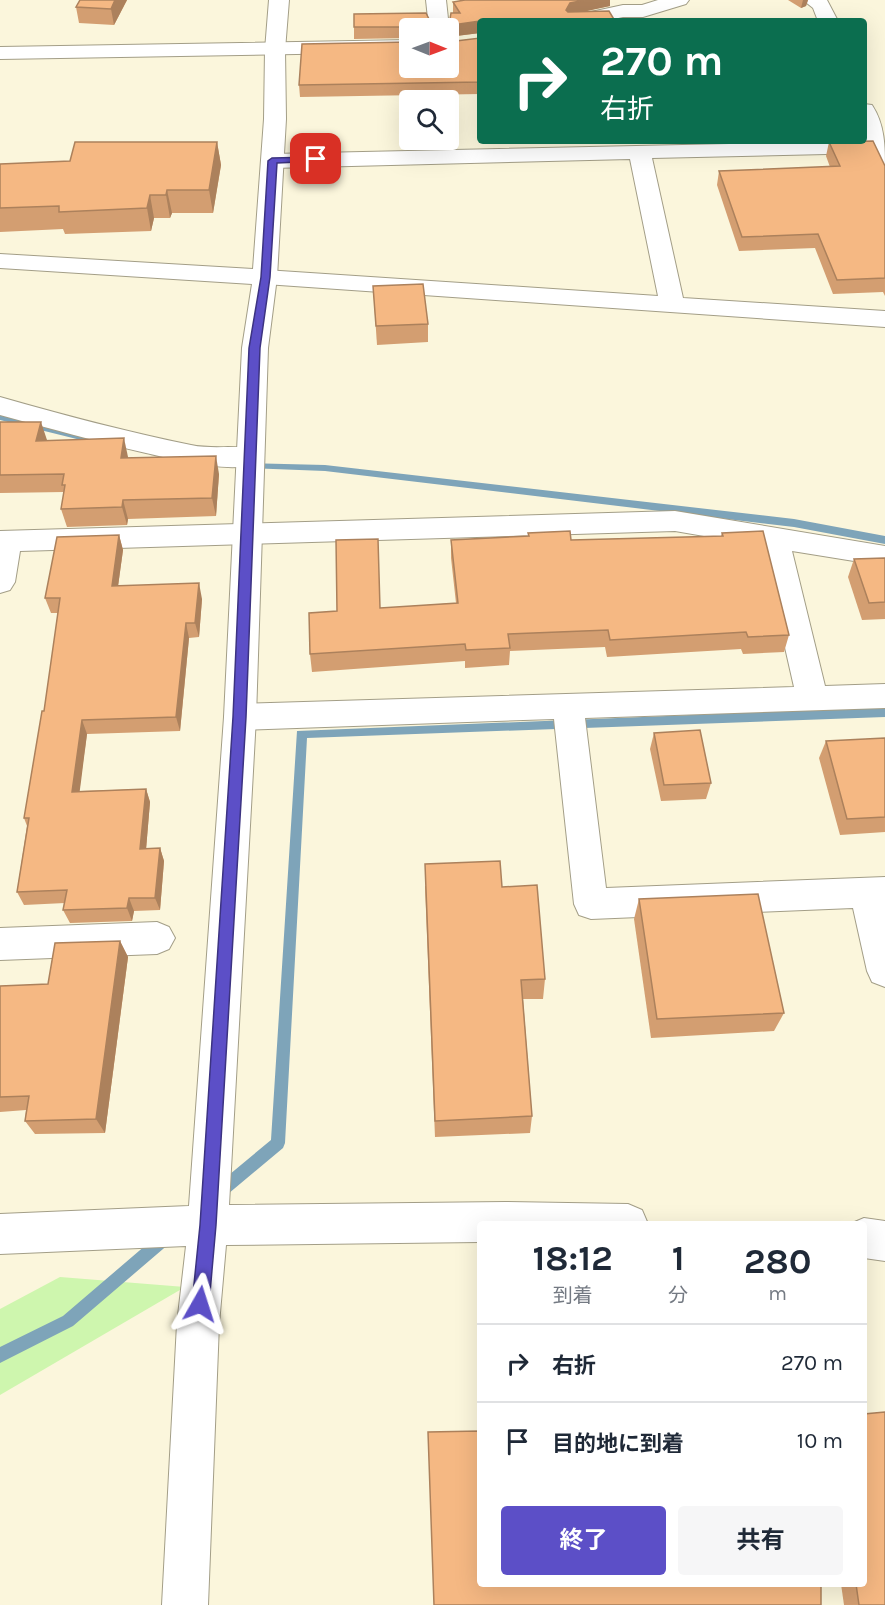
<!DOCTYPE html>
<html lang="ja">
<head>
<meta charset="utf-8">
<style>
  body { margin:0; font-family:Karla,"Noto Sans JP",sans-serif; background:#f6f6f7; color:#1f2937; height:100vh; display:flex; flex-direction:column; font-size:22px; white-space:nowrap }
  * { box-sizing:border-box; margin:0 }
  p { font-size:20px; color:#747a83 }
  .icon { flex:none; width:33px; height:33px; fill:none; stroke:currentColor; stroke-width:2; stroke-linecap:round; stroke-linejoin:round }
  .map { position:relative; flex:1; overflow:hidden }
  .side { position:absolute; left:477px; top:1221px; width:390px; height:366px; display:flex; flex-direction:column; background:#fff; border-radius:6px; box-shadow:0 6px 24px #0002 }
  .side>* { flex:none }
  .top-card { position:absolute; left:477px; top:18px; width:390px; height:126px; border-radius:6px; box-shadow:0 6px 24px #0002; background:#0b6e4f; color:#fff; overflow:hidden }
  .needle { width:39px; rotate:91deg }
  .tools { position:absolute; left:399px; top:18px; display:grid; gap:12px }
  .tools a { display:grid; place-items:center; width:60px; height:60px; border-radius:6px; background:#fff; box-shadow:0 6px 24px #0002; font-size:30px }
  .pin { position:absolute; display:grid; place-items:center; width:51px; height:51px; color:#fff; margin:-26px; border-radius:12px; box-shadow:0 3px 9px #0006 }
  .me { position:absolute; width:66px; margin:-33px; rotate:6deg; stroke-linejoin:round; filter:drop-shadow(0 0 4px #0008) }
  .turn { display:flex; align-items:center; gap:21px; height:126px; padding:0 24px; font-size:27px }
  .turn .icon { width:78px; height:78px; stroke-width:2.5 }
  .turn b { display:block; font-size:42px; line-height:51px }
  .eta { display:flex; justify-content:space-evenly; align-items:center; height:102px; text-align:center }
  .eta b { font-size:36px; font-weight:700; line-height:42px }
  .action { display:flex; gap:12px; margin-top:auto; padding:12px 24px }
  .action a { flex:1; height:69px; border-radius:6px; background:#5c4fc7; color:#fff; font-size:24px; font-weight:700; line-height:69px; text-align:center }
  .action a+a { background:#f6f6f7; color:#1f2937 }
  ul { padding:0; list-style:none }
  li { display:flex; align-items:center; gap:18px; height:78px; padding:0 24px; border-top:2px solid #e0e1e3 }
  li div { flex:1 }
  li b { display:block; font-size:22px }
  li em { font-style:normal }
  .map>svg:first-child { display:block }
  .green { fill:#cef6ae }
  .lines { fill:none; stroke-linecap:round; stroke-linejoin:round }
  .stream { fill:#7ea4b9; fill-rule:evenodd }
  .street-casing { stroke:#a39e87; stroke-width:2 }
  .secondary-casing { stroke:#a39e87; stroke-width:2 }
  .street { fill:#fff; fill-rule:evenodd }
  .secondary { fill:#fff; fill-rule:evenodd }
  .wall { fill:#d39e71 }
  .shaded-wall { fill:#ac815c }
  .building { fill:#f5b883; stroke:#ac815c; stroke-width:1.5 }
  .route { fill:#5c4fc7; stroke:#3c3381; stroke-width:1.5 }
</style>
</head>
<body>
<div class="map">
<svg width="885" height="1605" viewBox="0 0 885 1605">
  <rect width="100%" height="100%" fill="#fbf6dc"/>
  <path class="green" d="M60,1277L185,1287L0,1395V1309Z"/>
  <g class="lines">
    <g class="stream">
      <path d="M0,414L105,440L110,443L105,446L0,420Z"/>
      <path d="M249,463L325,465L794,519L885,536V544L794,527L325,471L245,468L244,466Z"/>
      <path d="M885,707V717L307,738L285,1143L283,1148L222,1199L217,1201L212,1199L210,1194L212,1189L271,1140L297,731Z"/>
      <path d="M165,1231L170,1233L172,1238L170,1243L73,1326L0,1363V1347L63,1316L160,1233Z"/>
    </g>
    <defs>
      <g id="street">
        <path d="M426,0H446L449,28L448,29L429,28Z"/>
        <path d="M658,0H689L686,4L643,17H623L604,21H567L570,17L577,15L623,5H642Z"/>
        <path d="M803,0H827L838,21H818L813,8Z"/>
        <path d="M410,40V52L0,59V47Z"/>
        <path d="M864,104L872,105C885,125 885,146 885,169L877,167L870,153L652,158L683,298L885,311V327L265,284L256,282L253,277L256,272L265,270L658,296L630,159L272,168L264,166L261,161L264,156L272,154L864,141Z"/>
        <path d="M0,397C63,415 127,432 191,445C214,450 237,444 260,450L264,457L260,464C226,473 180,461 146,453C97,442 49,428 0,415Z"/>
        <path d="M675,511L885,546V566L792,551L825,686L885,684V708L585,718L606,888L885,877V987L872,982L867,971L853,908L591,919L579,915L574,904L554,719L240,730L229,726L224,717L229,708L240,704L794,687L762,546L675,531L20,551L15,582L10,590L0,593V531Z"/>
        <path d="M157,922L169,927L175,938L169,949L157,954L0,960V928Z"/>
      </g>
      <g id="secondary">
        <path d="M269,0H289L285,50L286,119L277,277L268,348L256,717L229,1205L505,1202L628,1204L642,1210L648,1224H480V1242L226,1245L219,1324L208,1605H162L177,1324L186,1246L0,1254V1214L189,1206L224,717L242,348L252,284L0,268V254L253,269L264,119L265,50Z"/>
        <path d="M864,1218L885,1221V1261L864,1258V1224H850Z"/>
      </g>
    </defs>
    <use href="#street" class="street-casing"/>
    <use href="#secondary" class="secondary-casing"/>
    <use href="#street" class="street"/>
    <use href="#secondary" class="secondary"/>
  </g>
  <g class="wall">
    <path d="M127,0L114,25L79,23L76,7Z"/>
    <path d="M788,0H808L806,6L801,8Z"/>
    <path d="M453,2L610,6L584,11L480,21V33L448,37V28H410V38L354,39V27L429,19H450L453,13Z"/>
    <path d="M480,38V94L300,97L299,85L410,68Z"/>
    <path d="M217,142L221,165L213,213H172L170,218H154L151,231L65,234L63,229L0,232V164L70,161Z"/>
    <path d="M829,142L885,166V296L883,292L833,294L815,248L739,251L717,185L719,171L830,167L826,156Z"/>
    <path d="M373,286L428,324V342L377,345Z"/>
    <path d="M0,422L47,441L128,457V458L219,474L216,516L128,519L127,525L67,527L61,509L64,492L0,493Z"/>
    <path d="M528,533L571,540L721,536L722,533L789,635L784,652L743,654L741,649L607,657L605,647L510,651L509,665L465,668V661L312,672L310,654L337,611L456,603L451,558V540L528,536Z"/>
    <path d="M119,535L123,550L118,586L202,599L199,637L189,638L180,731L87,734L79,791L146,789L150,802L146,849L160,848L164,861L160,910L134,911L132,921L70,923L63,910L65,903L24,905L17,892L27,826L24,818L44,711L58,613H51L45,598Z"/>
    <path d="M885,558V619L862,620L848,577L854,559Z"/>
    <path d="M654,733L711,783L706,799L661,801L650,749Z"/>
    <path d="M885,738V832L840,835L819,758L826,741Z"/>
    <path d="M425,886L502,887L545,979L543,999H523L532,1116L530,1133L435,1137Z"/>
    <path d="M639,899L784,1013L774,1031L651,1038L634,919Z"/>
    <path d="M120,941L128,957L105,1133L35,1134L25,1121L26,1110L0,1112V986L48,984Z"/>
    <path d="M841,1584H864L885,1605H844Z"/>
  </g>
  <g class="shaded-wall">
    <path d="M115,0H127L114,25L111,9Z"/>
    <path d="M585,0H610V6L569,15L566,10L570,3Z"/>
    <path d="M803,0H808L806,6L801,8Z"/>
    <path d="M480,21V33L448,37V28H446V26Z"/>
    <path d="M217,142L221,165L213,213L209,190Z"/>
    <path d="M167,190L172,213L170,218L166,195Z"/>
    <path d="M150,195L154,218L151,231L147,208Z"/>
    <path d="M41,422L47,440L36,441Z"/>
    <path d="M124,438L128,457L126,477L121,458Z"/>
    <path d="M216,456L219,474L216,516L212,498Z"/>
    <path d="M123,500L128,519L127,525L122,507Z"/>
    <path d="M119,535L123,550L116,601L112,586Z"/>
    <path d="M199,583L202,599L199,637L195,623Z"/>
    <path d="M186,623L189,638L180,731L176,717Z"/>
    <path d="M82,720L87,734L78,805L72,792Z"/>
    <path d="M146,789L150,802L145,862L140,849Z"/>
    <path d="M160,848L164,861L160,910L155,898Z"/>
    <path d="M129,898L134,911L132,921L127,908Z"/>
    <path d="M120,941L128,957L105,1133L96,1119Z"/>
  </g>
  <g class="building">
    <path d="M80,0H115L111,9L76,7Z"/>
    <path d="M465,0H585L570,3L566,10L568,12L609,11L615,21H480L446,26V28H411V27H354V14L426,13L429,19H450L451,13H460L453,2Z"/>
    <path d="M480,38V82L299,85L302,44L410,42V68H448V42Z"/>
    <path d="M873,141L885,166V278L837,280L818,234L742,237L719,171L840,166L829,142Z"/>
    <path d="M75,142H217L209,190H167L166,195H150L147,208L59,212V206L0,208V164L70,161Z"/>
    <path d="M423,284L428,324L376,326L373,286Z"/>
    <path d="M0,422H41L36,441L124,438L121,458L216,456L212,498L123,500L122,507L61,509L65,485H62L64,474L0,475Z"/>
    <path d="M570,531L571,540L723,536L722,533L763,531L789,635L748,637L746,632L610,640L608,630L508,634L510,648L466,650L465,644L310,654L309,613L337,611L336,540L378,539L380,608L458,603L451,540L529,536L528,533Z"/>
    <path d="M119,535L112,586L199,583L195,623H186L176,717L82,720L72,792L146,789L140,849L160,848L155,898H129L127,908L63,910L67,890L17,892L29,818H24L42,711H44L60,598H45L57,537Z"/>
    <path d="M885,558V602L869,603L854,559Z"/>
    <path d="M700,730L711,783L664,785L654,733Z"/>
    <path d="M885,738V817L847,819L826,741Z"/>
    <path d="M500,861L502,887L537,885L545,979L521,980L532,1116L435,1121L425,864Z"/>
    <path d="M758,894L784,1013L657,1019L639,899Z"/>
    <path d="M120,941L96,1119L25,1121L29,1096L0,1097V986L48,984L55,943Z"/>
    <path d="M885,1412V1605H859L856,1584H864V1414Z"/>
    <path d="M480,1431V1584H821V1605H434L428,1432Z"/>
  </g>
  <path class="route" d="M316,157L321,159L320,161L277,163L270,277L260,348L246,717L216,1225L209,1304L206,1310L200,1312L194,1310L192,1304L200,1225L233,717L249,348L261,277L268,161L272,158Z"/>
</svg>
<div class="tools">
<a><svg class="needle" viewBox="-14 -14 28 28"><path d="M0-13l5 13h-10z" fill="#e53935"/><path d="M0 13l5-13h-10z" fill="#747a83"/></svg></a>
<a><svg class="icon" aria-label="search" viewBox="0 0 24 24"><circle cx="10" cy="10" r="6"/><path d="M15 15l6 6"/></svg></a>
</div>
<div class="pin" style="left:316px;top:159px;background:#d93025"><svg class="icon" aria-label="arrive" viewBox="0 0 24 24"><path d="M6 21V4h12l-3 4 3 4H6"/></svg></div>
<svg class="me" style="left:200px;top:1304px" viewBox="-20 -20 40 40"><path d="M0-17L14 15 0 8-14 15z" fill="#5c4fc7" stroke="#fff" stroke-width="4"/></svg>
<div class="top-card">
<div class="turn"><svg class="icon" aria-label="right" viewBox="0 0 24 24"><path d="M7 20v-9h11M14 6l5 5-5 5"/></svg><div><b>270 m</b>右折</div></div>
</div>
<section class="side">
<div class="eta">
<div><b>18:12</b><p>到着</p></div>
<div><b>1</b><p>分</p></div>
<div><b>280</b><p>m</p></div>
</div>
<ul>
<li><svg class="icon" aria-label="right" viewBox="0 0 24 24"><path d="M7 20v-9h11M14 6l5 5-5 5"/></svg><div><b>右折</b></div><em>270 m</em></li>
<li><svg class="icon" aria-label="arrive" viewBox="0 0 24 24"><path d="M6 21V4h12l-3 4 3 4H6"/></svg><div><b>目的地に到着</b></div><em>10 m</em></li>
</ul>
<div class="action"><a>終了</a><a>共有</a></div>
</section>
</div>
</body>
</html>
